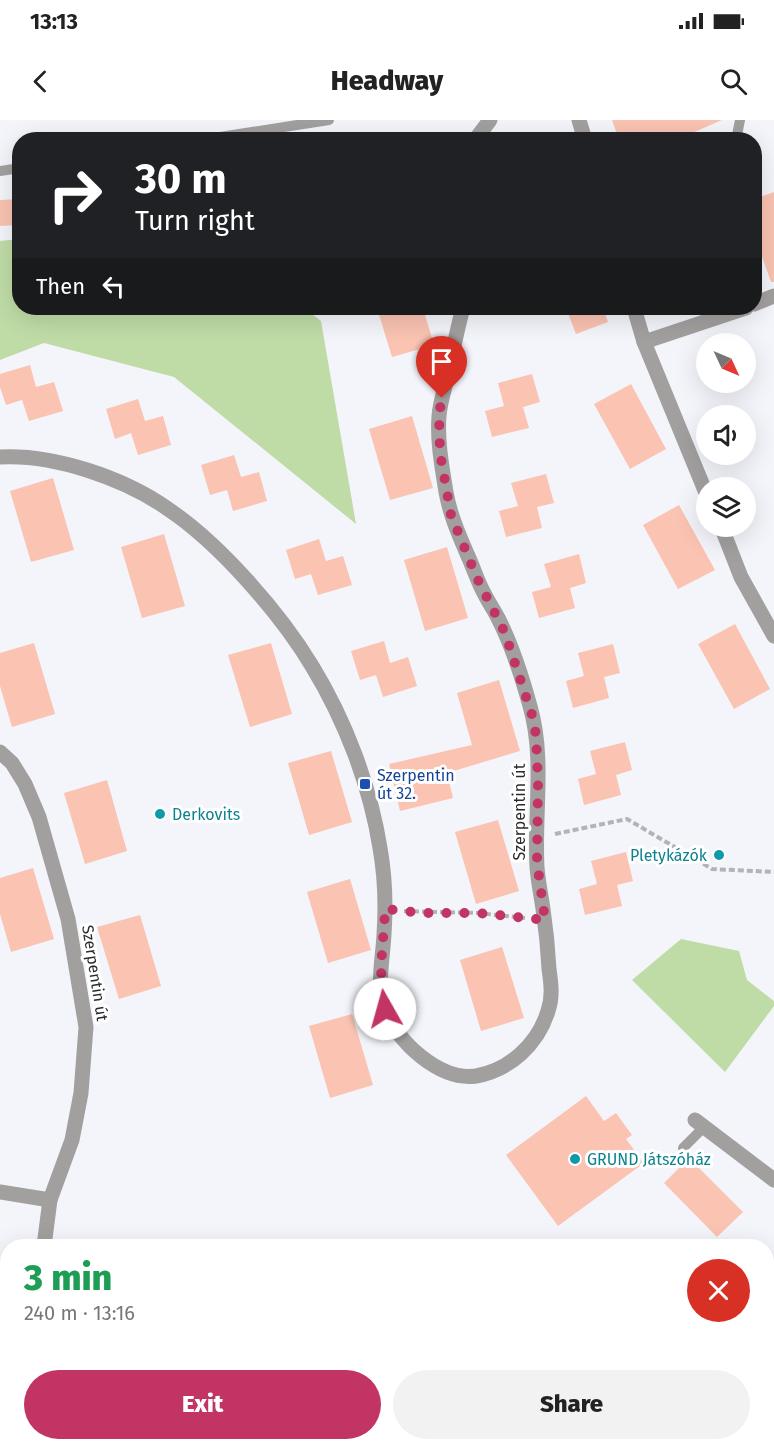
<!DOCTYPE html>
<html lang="en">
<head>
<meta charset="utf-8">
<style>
  body { margin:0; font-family:"Fira Sans",sans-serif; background:#f2f2f2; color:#222; height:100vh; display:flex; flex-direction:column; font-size:22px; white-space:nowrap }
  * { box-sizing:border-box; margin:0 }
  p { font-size:20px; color:#767676 }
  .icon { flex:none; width:33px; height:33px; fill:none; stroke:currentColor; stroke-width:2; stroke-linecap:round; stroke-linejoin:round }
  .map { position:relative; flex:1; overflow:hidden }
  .drawer { position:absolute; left:0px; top:1119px; width:774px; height:212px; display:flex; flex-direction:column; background:#fff; border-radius:24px 24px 0 0; box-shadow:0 6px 24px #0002 }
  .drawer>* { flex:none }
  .hud { position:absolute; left:12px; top:12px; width:750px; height:183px; border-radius:24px; box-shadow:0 6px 24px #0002; background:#202124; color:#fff; overflow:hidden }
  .needle { width:39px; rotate:134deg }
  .controls { position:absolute; left:696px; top:213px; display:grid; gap:12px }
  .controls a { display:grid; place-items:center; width:60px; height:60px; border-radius:50%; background:#fff; box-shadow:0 6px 24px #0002; font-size:30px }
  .pin { position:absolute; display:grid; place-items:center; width:51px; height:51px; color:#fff; margin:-62px -26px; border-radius:50% 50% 50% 0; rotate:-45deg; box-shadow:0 0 6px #0007 }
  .pin .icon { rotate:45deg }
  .me { position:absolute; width:66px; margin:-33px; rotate:353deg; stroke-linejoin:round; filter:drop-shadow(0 0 4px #0008) }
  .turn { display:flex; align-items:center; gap:21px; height:126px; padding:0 24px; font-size:27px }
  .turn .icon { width:78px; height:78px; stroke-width:2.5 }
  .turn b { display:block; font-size:42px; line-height:51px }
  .then { display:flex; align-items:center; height:57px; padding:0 24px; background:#0003; gap:12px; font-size:22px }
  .round { display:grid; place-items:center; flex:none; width:63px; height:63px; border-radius:32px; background:#f2f2f2 }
  .headline { display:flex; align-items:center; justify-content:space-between; height:102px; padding:0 24px }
  h1 { font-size:36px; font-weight:800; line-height:45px; color:#1e9e55 }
  .primary-button { display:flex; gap:12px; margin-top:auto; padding:12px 24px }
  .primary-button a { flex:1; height:69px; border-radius:36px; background:#c13464; color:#fff; font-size:24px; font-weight:800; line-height:69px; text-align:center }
  .primary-button a+a { background:#f2f2f2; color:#222 }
  .status { display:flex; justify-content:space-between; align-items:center; height:42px; padding:0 30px; background:#fff; direction:ltr }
  .status svg { height:16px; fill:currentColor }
  header { display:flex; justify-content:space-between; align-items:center; height:78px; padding:0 24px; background:#fff; font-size:27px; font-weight:800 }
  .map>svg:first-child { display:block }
  .green { fill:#bfdca6 }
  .building { fill:#fac3b2 }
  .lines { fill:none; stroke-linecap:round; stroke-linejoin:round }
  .path { stroke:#b2b3b8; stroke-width:4; stroke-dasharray:6 3; stroke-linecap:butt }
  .service { stroke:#a29f9f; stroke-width:10 }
  .minor { stroke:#a29f9f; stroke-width:15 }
  .route { stroke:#c13464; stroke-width:10; stroke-dasharray:0 18 }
  .transit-dot { fill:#1a4fb4; stroke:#fff; stroke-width:2 }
  .culture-dot { fill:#0f9aa8; stroke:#fff; stroke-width:2 }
  .labels { text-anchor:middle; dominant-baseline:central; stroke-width:6; stroke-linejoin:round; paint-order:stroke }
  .transit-label { font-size:16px; fill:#164399; stroke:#fff; text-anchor:start }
  .street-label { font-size:16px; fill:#2a2b2d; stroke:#fff }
  .culture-label { font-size:16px; fill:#0d838f; stroke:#fff; text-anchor:start }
</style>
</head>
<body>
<div class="status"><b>13:13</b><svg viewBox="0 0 49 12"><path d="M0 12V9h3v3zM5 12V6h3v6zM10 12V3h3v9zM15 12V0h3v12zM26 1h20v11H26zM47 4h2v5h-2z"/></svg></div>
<header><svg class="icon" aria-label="back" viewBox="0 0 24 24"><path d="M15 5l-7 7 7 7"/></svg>Headway<svg class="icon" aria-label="search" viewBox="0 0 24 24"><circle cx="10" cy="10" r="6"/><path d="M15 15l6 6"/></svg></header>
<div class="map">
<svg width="774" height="1330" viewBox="0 0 774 1330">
  <rect width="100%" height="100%" fill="#f4f5fb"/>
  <g class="green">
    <path d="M19,119L20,188H304L321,201L356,404L174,257L44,223L0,240V121Z"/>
    <path d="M681,819L739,831L747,860L774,881V886L725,952L632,860Z"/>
  </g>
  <g class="building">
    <path d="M612,0H722L676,20H619Z"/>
    <path d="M774,72V162H771L754,114V79Z"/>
    <path d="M20,79V105L0,106V80Z"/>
    <path d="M377,188H423L434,225L392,237Z"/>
    <path d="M566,188H603L608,202L576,214Z"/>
    <path d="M30,245L36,267L54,262L63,291L29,301L22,280L6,285L0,267V254Z"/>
    <path d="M532,254L540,282L523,287L529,308L492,317L485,291L504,286L498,263Z"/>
    <path d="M631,264L666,329L630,349L594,284Z"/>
    <path d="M138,279L145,301L163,296L171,325L138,335L131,313L115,319L106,289Z"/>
    <path d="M412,296L433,368L390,380L369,309Z"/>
    <path d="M234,335L241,357L259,352L267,381L233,391L227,370L210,375L201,345Z"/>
    <path d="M546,354L554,383L537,387L542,408L506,417L499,391L518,386L511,363Z"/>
    <path d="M53,358L74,430L31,442L10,371Z"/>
    <path d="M679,385L715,450L678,469L643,405Z"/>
    <path d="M164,414L185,486L142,498L121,427Z"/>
    <path d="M319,419L326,441L343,436L352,465L318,475L311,454L295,459L286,430Z"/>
    <path d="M447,427L468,498L425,511L404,440Z"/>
    <path d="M579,434L586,463L570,468L575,488L539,498L532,472L551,467L544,444Z"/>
    <path d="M735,504L770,569L734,589L698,524Z"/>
    <path d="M384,521L390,543L408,537L417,566L383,577L376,555L360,560L351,531Z"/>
    <path d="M34,523L55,594L12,607L0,566V533Z"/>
    <path d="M271,523L292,594L250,607L228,535Z"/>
    <path d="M613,524L620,553L604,557L609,578L573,588L566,561L584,556L578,533Z"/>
    <path d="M499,560L520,631L447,653L453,678L400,691L389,644L472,625L457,573Z"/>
    <path d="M625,622L632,650L616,655L621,675L584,685L578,659L596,654L590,631Z"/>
    <path d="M331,631L352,702L309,715L288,643Z"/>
    <path d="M107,660L127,731L85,744L64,673Z"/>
    <path d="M498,700L519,771L476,784L455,712Z"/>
    <path d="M626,732L633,761L617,765L622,786L585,795L579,769L597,764L591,741Z"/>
    <path d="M33,748L54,819L11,832L0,794V758Z"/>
    <path d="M350,759L371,830L328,843L307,772Z"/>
    <path d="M140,795L161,866L119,879L97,807Z"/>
    <path d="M502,827L524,898L481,911L460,840Z"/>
    <path d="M352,894L373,965L330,978L309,906Z"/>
    <path d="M586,976L604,1001L616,993L632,1015L626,1019L644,1043L558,1106L506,1035Z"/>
    <path d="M689,1038L743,1092L717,1117L664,1063Z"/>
  </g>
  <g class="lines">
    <g class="path">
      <path d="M555,714L627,699L712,749L774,752"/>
      <path d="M404,791L478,793L525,798"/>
    </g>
    <g class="service">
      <path d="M201,20L329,0"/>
      <path d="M736,20L740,0"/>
      <path d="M0,51L20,48"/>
      <path d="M683,1028L704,1007"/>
    </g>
    <g class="minor">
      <path d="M579,0L585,20"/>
      <path d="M475,20L490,0"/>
      <path d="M754,184L774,176"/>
      <path d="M634,188L644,222L706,373"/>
      <path d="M644,222L746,188"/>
      <path d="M0,337C54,334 124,358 168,389C219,423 280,493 312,546C345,600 370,665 380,728C385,756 386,785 384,814C383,838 376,866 385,890C397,922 440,961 476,956C510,950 538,924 548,891C553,877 551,863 549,849C548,829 546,809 543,789C541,775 538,761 537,747C534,693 545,638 530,586C522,557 512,525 498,498C494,490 489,483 485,475C478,463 474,449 468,436C459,415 450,395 446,372C442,347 437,321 439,296C440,282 445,268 448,254C453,232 457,209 463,188"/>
      <path d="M721,406L741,457L774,516"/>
      <path d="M0,632L12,643L25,664L39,697L68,799L86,907L81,973L72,1020L50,1080L44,1126"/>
      <path d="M695,1000L774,1060"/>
      <path d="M0,1072L50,1080"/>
      <path d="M36,1323V1330"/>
    </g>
  </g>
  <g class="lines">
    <path class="route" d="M385,889C377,857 384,822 385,789L423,793H478L545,800L537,742L538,663L536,615L532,595L505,513L477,458L451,395L440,333L439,294L442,278"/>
  </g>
  <rect class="transit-dot" x="359" y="658" width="12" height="12" rx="3"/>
  <g class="culture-dot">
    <circle cx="160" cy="694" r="6"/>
    <circle cx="719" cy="735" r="6"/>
    <circle cx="575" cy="1039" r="6"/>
  </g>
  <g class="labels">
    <g class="transit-label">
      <text x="377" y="655">Szerpentin<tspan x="377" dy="18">út 32.</tspan></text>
    </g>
    <g class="street-label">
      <text transform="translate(519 692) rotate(-90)">Szerpentin út</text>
      <text transform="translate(95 853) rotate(81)">Szerpentin út</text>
    </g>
    <g class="culture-label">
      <text x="172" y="694">Derkovits</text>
      <text x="707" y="735" text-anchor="end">Pletykázók</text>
      <text x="587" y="1039">GRUND Játszóház</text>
    </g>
  </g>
</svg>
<div class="controls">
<a><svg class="needle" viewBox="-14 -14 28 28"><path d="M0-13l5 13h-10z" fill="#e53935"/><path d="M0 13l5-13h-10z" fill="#767676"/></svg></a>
<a><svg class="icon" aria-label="sound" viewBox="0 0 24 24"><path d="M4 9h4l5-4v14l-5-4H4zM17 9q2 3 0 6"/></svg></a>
<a><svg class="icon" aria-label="layers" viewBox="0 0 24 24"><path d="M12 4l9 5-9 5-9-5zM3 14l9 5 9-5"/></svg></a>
</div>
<div class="pin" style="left:442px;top:278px;background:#d93025"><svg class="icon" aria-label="arrive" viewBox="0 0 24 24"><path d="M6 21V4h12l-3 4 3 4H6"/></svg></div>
<svg class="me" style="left:385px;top:889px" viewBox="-20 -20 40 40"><circle r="19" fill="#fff"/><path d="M0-13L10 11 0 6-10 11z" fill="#c13464"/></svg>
<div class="hud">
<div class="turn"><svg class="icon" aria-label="right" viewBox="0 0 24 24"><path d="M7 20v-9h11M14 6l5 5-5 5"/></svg><div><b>30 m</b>Turn right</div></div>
<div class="then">Then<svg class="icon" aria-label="left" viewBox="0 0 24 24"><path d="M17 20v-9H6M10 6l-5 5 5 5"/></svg></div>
</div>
<section class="drawer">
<div class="headline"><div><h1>3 min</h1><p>240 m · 13:16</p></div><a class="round" style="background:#d93025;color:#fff"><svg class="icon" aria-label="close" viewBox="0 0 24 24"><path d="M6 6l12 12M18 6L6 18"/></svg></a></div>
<div class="primary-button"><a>Exit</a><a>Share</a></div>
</section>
</div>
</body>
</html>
